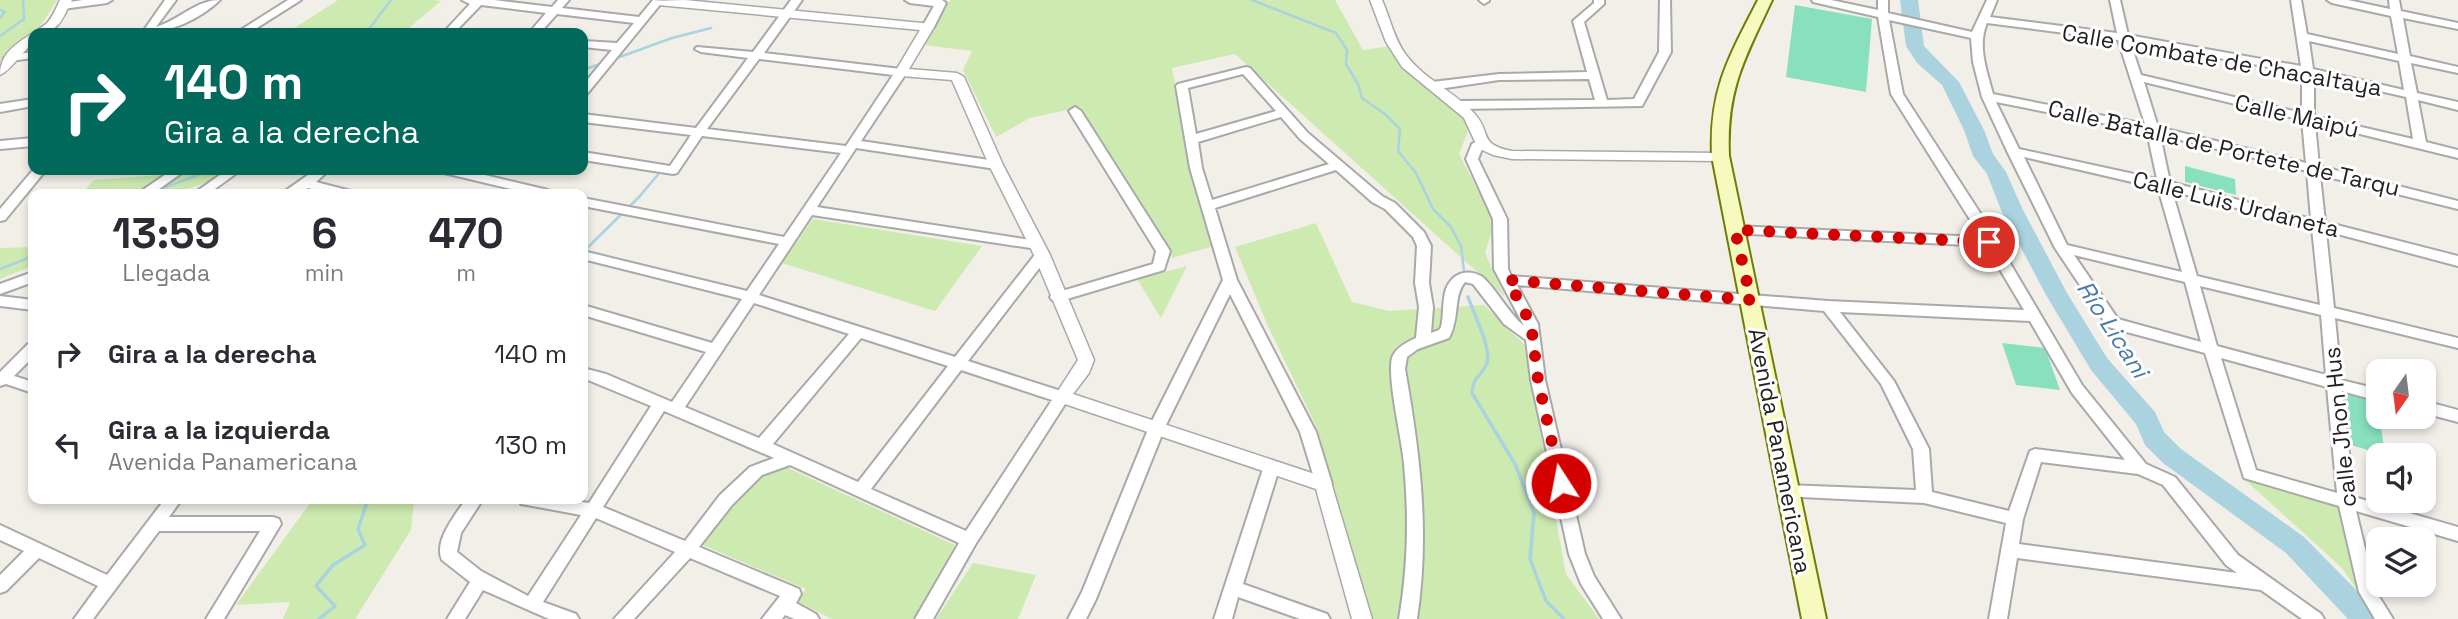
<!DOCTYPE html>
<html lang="es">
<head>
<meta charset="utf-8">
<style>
  body { margin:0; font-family:"Space Grotesk",sans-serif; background:#f7f7f7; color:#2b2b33; height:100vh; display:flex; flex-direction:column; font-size:26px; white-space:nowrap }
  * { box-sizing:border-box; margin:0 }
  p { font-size:23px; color:#7c7c81 }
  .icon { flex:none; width:38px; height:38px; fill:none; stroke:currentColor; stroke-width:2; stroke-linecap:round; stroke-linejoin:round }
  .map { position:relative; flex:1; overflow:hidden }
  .drawer { position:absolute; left:28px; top:189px; width:560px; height:315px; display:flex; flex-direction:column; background:#fff; border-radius:14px; box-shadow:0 4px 10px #0003 }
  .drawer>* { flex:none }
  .banner { position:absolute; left:28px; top:28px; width:560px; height:147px; border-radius:14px; box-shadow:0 4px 10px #0003; background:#00695c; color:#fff; overflow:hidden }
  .needle { width:46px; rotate:194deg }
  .controls { position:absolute; left:2366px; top:359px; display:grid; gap:14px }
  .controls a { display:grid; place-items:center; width:70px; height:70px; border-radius:14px; background:#fff; box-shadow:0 4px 10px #0003; font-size:35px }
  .pin { position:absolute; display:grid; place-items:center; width:60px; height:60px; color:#fff; margin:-30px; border:4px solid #fff; border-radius:50%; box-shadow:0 2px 7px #0007 }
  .me { position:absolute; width:77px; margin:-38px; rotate:349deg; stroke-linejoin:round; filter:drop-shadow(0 0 5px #0008) }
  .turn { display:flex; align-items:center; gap:24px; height:147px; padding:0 21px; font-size:32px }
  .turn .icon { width:91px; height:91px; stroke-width:2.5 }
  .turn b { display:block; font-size:49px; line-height:60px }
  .eta { display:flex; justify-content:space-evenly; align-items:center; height:119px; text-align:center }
  .eta b { font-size:42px; font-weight:700; line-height:49px }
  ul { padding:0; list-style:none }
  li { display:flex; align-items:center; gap:21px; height:91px; padding:0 21px }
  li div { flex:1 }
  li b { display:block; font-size:26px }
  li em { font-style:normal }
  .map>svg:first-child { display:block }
  .grass { fill:#cdebb0 }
  .pitch { fill:#88e0be }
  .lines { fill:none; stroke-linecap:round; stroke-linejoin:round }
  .stream-far1 { stroke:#aad3df; stroke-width:2.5 }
  .stream { stroke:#aad3df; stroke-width:3.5 }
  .river { fill:#aad3df; fill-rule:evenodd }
  .minor-casing { stroke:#a9a9a9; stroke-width:4 }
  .tertiary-casing { stroke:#a9a9a9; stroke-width:3 }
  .secondary-casing { stroke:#707d05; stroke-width:4 }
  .minor { fill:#fff; fill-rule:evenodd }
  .tertiary { fill:#fff; fill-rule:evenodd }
  .secondary { fill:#f7fabf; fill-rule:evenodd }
  .route { stroke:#d40000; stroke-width:12; stroke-dasharray:0 21.6 }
  .labels { text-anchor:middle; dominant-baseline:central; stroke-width:6; stroke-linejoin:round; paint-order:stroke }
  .street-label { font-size:23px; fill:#222; stroke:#fff }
  .water-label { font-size:24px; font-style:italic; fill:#4a7aab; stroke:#fff }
</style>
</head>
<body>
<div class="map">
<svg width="2458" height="619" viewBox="0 0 2458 619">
  <rect width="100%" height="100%" fill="#f2efe9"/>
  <g class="grass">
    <path d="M0,0H57L42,24L13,46L0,64Z"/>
    <path d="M338,0H434L441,1L403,33H287Z"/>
    <path d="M950,0H1335L1363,50L1391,46L1465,118L1468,131L1459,154L1491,215L1492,231L1485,253L1505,297L1235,54L1172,68L1193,177L1214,246L1172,258L1081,107L1030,118L996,137L963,70L972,51L923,45Z"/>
    <path d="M176,170H227C184,202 132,194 81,194L94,180L161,175Z"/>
    <path d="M813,219L982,246L935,311L782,263Z"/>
    <path d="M1316,223L1352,302L1389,311L1484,305L1524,344L1566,574L1599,619H1372L1316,426L1267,324L1235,247Z"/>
    <path d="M33,247V266L0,279V248Z"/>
    <path d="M1187,266L1161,318L1137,279Z"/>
    <path d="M786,467L955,545L914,619H832L797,601L806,589L700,544L760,477Z"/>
    <path d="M2243,478L2339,507L2361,596L2342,568Z"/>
    <path d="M313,499H412L414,501L411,530L355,619H283L290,602L236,605Z"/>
    <path d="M973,563L1036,575L1018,619H936Z"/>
  </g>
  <g class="pitch">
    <path d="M1795,5L1872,19L1866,92L1786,77Z"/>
    <path d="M2185,166L2235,179L2236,195L2185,182Z"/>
    <path d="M2002,343L2045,348L2060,390L2016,385Z"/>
    <path d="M2341,388L2377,399L2385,455L2347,444Z"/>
  </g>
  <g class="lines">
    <g class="stream-far1">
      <path d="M1252,0L1336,33L1347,50L1346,64L1358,84L1362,98L1385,114L1400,129L1398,151L1416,173L1433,209L1451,227L1461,246L1464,271"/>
      <path d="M0,10L5,12L0,18"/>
      <path d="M366,33L391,0"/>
      <path d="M0,36L24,19L23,0"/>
      <path d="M614,59L672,38L711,28"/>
      <path d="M583,70L603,63"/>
      <path d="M155,191L212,170"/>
      <path d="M583,252L639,197L661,171"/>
      <path d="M0,269L33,256"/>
    </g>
    <g class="stream">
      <path d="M1468,297C1473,311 1492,350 1487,363C1482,377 1473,375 1472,393L1515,464L1534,513L1530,559L1546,601L1564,619"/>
      <path d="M319,619L335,606L316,586L333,565L365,545L358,529L368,499"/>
    </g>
    <path class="river" d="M1900,0H1918L1924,46L1959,82L1984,130L1993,154L2006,172L2023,210L2067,293L2107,358L2155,412L2164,432L2181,449L2304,537L2376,610L2380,619H2348L2286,553L2163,463L2145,445L2136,424L2091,370L2046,295L2001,210L1987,174L1973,156L1964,130L1942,85L1917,63L1906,46Z"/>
    <defs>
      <g id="minor">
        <path d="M83,0H112L107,3L63,9L58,6L63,3Z"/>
        <path d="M165,0H176L156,27C179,20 196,0 220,0C200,19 170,33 142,33Z"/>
        <path d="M288,0H301L249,33H236Z"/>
        <path d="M462,0H494L552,7L558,0H569L562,8L639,17L653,0L663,1L587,94L583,96V85L612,50L583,47V41L617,43L634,23L557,14L540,33H529L546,13L481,5L454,33H443L470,4Z"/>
        <path d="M791,0H802L764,53L901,69L907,72L861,141L996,161L1002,165L996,169L856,148L817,207L1037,241L1044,245L1037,249L812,215L759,295L955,357L1037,252H1047L1049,255L1047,258L968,361L1067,393L1069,397L1067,401L975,545L933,619H915L959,543L790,465L762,475L732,505L699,547L799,589L801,594L796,603L816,614L819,619H794L785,615L782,619H762L780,596L690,558L634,619H614L675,552L596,518L543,602L576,614L579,619H549L483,590L465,619H447L470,582L442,560C433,541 456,514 466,499H483L461,533L457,552L481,571L528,596L581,515L527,505L521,504L519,499H564L589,503L651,406L583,378V368L606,374L672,402L706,352L583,315V305L712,343L742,299L583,259V251L747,291L779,244L583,206V198L784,237L841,153L702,136L677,173L673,174L583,160V152L670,166L691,135L583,122V114L696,128L748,58L701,52L695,49L697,47L753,52ZM759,59L893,75L846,146L707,129ZM754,303L849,334L759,438L685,407ZM861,338L948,366L858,482L773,444ZM961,370L1052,400L966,531L871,489ZM664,411L774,458L750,467L720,495L685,541L603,507Z"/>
        <path d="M905,0H942L946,3L934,27L928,30L922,27L934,6L910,3Z"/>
        <path d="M1479,0H1489V1L1484,4Z"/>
        <path d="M1594,0H1604V4L1584,22L1607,100L1634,99L1659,52L1660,0H1670L1671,52L1642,106L1457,109L1451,105L1457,101L1595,100L1589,79L1499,80L1432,90L1426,86L1432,82L1499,74L1587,72L1573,21L1594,3Z"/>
        <path d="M1812,0H1831L1878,10V0H1888V13L1972,32L1987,0H1997L1990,17L2117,33L2110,0H2120L2128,35L2301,66L2291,0H2301L2307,34L2398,54L2391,16L2332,3L2327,0H2348L2390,9L2389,0H2399L2401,11L2458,23V29L2403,18L2410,56L2458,67V73L2411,63L2417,93L2458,102V110L2418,100L2426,142L2458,150V158L2315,123L2319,166L2458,201V209L2320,175L2325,222L2458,256V266L2326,231L2334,308L2458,338V348L2335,318L2341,380L2378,389V401L2342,391L2354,497L2458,527V541L2356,511L2375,590L2393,619H2375L2359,592L2339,506L2244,478L2205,353L2108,327L2055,248L2007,151L1982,97L1973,62L1971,38L1889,20L1903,94L1984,219L2082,385L2146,464L2175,477L2238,555L2321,614L2324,619H2302L2261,590L2017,558L2007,619H1989L2006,523L1924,503L1780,496L1778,491L1780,486L1786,485L1916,490L1913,449L1881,384L1824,311L1517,285L1538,324L1545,380L1585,554L1594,576L1621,619H1603L1581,584L1569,554L1531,380L1526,340L1504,324L1473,284L1465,282C1453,296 1460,318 1449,338L1418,349L1407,357L1405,369C1420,453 1430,534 1417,619H1399C1408,567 1409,516 1404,464C1402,439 1387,379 1392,358C1395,348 1407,342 1416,338L1419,307L1415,283L1417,246L1413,237L1385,209L1372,202L1336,170L1215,208L1237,280L1316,432L1332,484L1330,488L1324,490L1318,488L1316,484L1300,432L1230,294L1165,427L1096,599L1086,619H1068L1082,592L1149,427L1223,280L1190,168L1176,86L1178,84L1246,67L1250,68L1308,133L1382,196L1395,203L1424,232L1431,246L1429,283L1433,307L1431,333L1439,330L1441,327C1444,315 1442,301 1446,289C1452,274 1466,268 1481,276C1492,283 1509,314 1524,326L1494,269L1493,219L1466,159L1472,144L1481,139L1487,143L1482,149L1478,159L1507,219L1508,269L1511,276L1828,301L2024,310L1986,246L1730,233L1728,230L1730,227L1735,226L1981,237L1891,94L1878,17L1813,2ZM1987,23L2118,40L2145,124L1993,94C1987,71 1977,46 1987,23ZM2309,41L2399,61L2404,90L2313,69ZM2130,42L2302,73V113L2141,75ZM1243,74L1276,111L1196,134L1188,88ZM2314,76L2406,97L2413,139L2314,116ZM2144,82L2302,120L2306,163L2158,127ZM1996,102L2147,132L2157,179L2019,149ZM1281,117L1300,139L1329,164L1212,200L1202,168L1198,142ZM2160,135L2307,171L2311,219L2170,182ZM2024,157L2158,188L2182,272L2067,245ZM2172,191L2312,228L2320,305L2197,276ZM2074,255L2185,282L2201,342L2118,319ZM2200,286L2321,315L2326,375L2217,346ZM1840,312L2030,321L2072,393L2125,460L2035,449L2030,451L2009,511L1932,492L1929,449L1894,381ZM2221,358L2327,387L2337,493L2256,470ZM2041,462L2138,474L2163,485L2226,565L2237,573L2019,544L2023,519Z"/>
        <path d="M33,52V58L10,61L4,58L10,55Z"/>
        <path d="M33,99V106L0,112V104Z"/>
        <path d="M1075,107L1081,111L1170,251L1164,270L1057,302L1052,300L1050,297L1052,294L1153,264L1156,251L1069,111Z"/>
        <path d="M33,138V146L0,149V141Z"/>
        <path d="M33,170H46L5,220L0,221V209Z"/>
        <path d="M172,170H186L152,194H137Z"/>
        <path d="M227,170H241L208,194H193Z"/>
        <path d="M315,170H329L316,182L351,191L352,194H331L308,188L297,194H281Z"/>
        <path d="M442,170H464L548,190L554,194H532L444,173Z"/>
        <path d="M33,272V282L0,294V284Z"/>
        <path d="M0,296L33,300V310L0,306Z"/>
        <path d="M33,343V357L14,376L33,382V393L6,384L0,386V372L28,344Z"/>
        <path d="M2424,401L2458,410V422L2424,413Z"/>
        <path d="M1271,463L1277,465L1279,469L1243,584L1327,614L1330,619H1300L1238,597L1232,619H1214L1263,469L1265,465Z"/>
        <path d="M165,499H182L169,517H273L279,519L281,524L224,619H206L260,531H159L93,619H74L98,586L39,558L6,591L0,593V575L24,551L0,540V525L107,575Z"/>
      </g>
      <g id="tertiary">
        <path d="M60,0H72C61,21 60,33 33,33V43C22,52 11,70 0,75C0,47 27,39 46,24C52,19 56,8 60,0Z"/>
        <path d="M685,0L932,24L934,27L909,69L957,73L964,77L1003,165L1050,255L1094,360L1089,373L1073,394L1330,479L1372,619H1352L1316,489L1056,401L1054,397L1078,360L1034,255L989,165L952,80L901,76L895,72L920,30L658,5L652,1Z"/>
        <path d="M1370,0H1382C1390,18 1394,39 1406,55C1424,79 1453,91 1473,112C1493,132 1476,144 1512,151L1721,153L1728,157L1721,161L1512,159L1493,155L1478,148L1464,118L1402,67L1386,42Z"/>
      </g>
      <path id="secondary" d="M1758,0H1772C1745,58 1726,89 1729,156L1826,619H1802L1712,156C1709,89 1729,57 1758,0Z"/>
    </defs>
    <use href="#minor" class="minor-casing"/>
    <use href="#tertiary" class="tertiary-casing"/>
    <use href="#secondary" class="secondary-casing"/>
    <use href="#minor" class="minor"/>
    <use href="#tertiary" class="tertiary"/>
    <use href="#secondary" class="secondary"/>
  </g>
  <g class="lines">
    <path class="route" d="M1561,483L1538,380L1531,324L1508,280L1751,300L1735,230L1989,242"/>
  </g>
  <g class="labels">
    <g class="street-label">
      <text transform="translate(2222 60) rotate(10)">Calle Combate de Chacaltaya</text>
      <text transform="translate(2297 116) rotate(13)">Calle Maipú</text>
      <text transform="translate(2224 148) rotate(13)">Calle Batalla de Portete de Tarqu</text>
      <text transform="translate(2236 204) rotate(14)">Calle Luis Urdaneta</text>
      <text transform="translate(2340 427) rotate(-96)">calle Jhon Hus</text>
      <text transform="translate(1780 451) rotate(79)">Avenida Panamericana</text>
    </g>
    <g class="water-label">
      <text transform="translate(2113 329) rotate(57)">Río Licani</text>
    </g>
  </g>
</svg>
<div class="controls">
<a><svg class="needle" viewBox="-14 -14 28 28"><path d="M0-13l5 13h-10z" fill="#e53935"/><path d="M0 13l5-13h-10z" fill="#7c7c81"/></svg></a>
<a><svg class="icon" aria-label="sound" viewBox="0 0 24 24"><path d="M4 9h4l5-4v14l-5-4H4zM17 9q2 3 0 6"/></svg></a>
<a><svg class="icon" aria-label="layers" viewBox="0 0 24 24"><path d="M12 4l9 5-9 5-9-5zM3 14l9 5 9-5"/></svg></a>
</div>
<div class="pin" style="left:1989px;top:242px;background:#d93025"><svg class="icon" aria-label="arrive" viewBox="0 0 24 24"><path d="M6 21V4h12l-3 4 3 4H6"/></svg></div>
<svg class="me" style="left:1561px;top:483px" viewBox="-20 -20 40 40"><circle r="17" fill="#d40000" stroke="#fff" stroke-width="3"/><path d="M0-11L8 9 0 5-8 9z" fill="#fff"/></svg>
<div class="banner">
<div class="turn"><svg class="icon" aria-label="right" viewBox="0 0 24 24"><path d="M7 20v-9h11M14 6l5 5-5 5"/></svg><div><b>140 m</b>Gira a la derecha</div></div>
</div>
<section class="drawer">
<div class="eta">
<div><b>13:59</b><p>Llegada</p></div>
<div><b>6</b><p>min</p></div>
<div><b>470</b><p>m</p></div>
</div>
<ul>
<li><svg class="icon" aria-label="right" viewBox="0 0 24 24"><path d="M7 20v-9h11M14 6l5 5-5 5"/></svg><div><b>Gira a la derecha</b></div><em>140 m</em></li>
<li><svg class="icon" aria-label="left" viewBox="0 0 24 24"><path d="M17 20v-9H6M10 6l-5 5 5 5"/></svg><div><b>Gira a la izquierda</b><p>Avenida Panamericana</p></div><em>130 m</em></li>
</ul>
</section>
</div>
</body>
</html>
